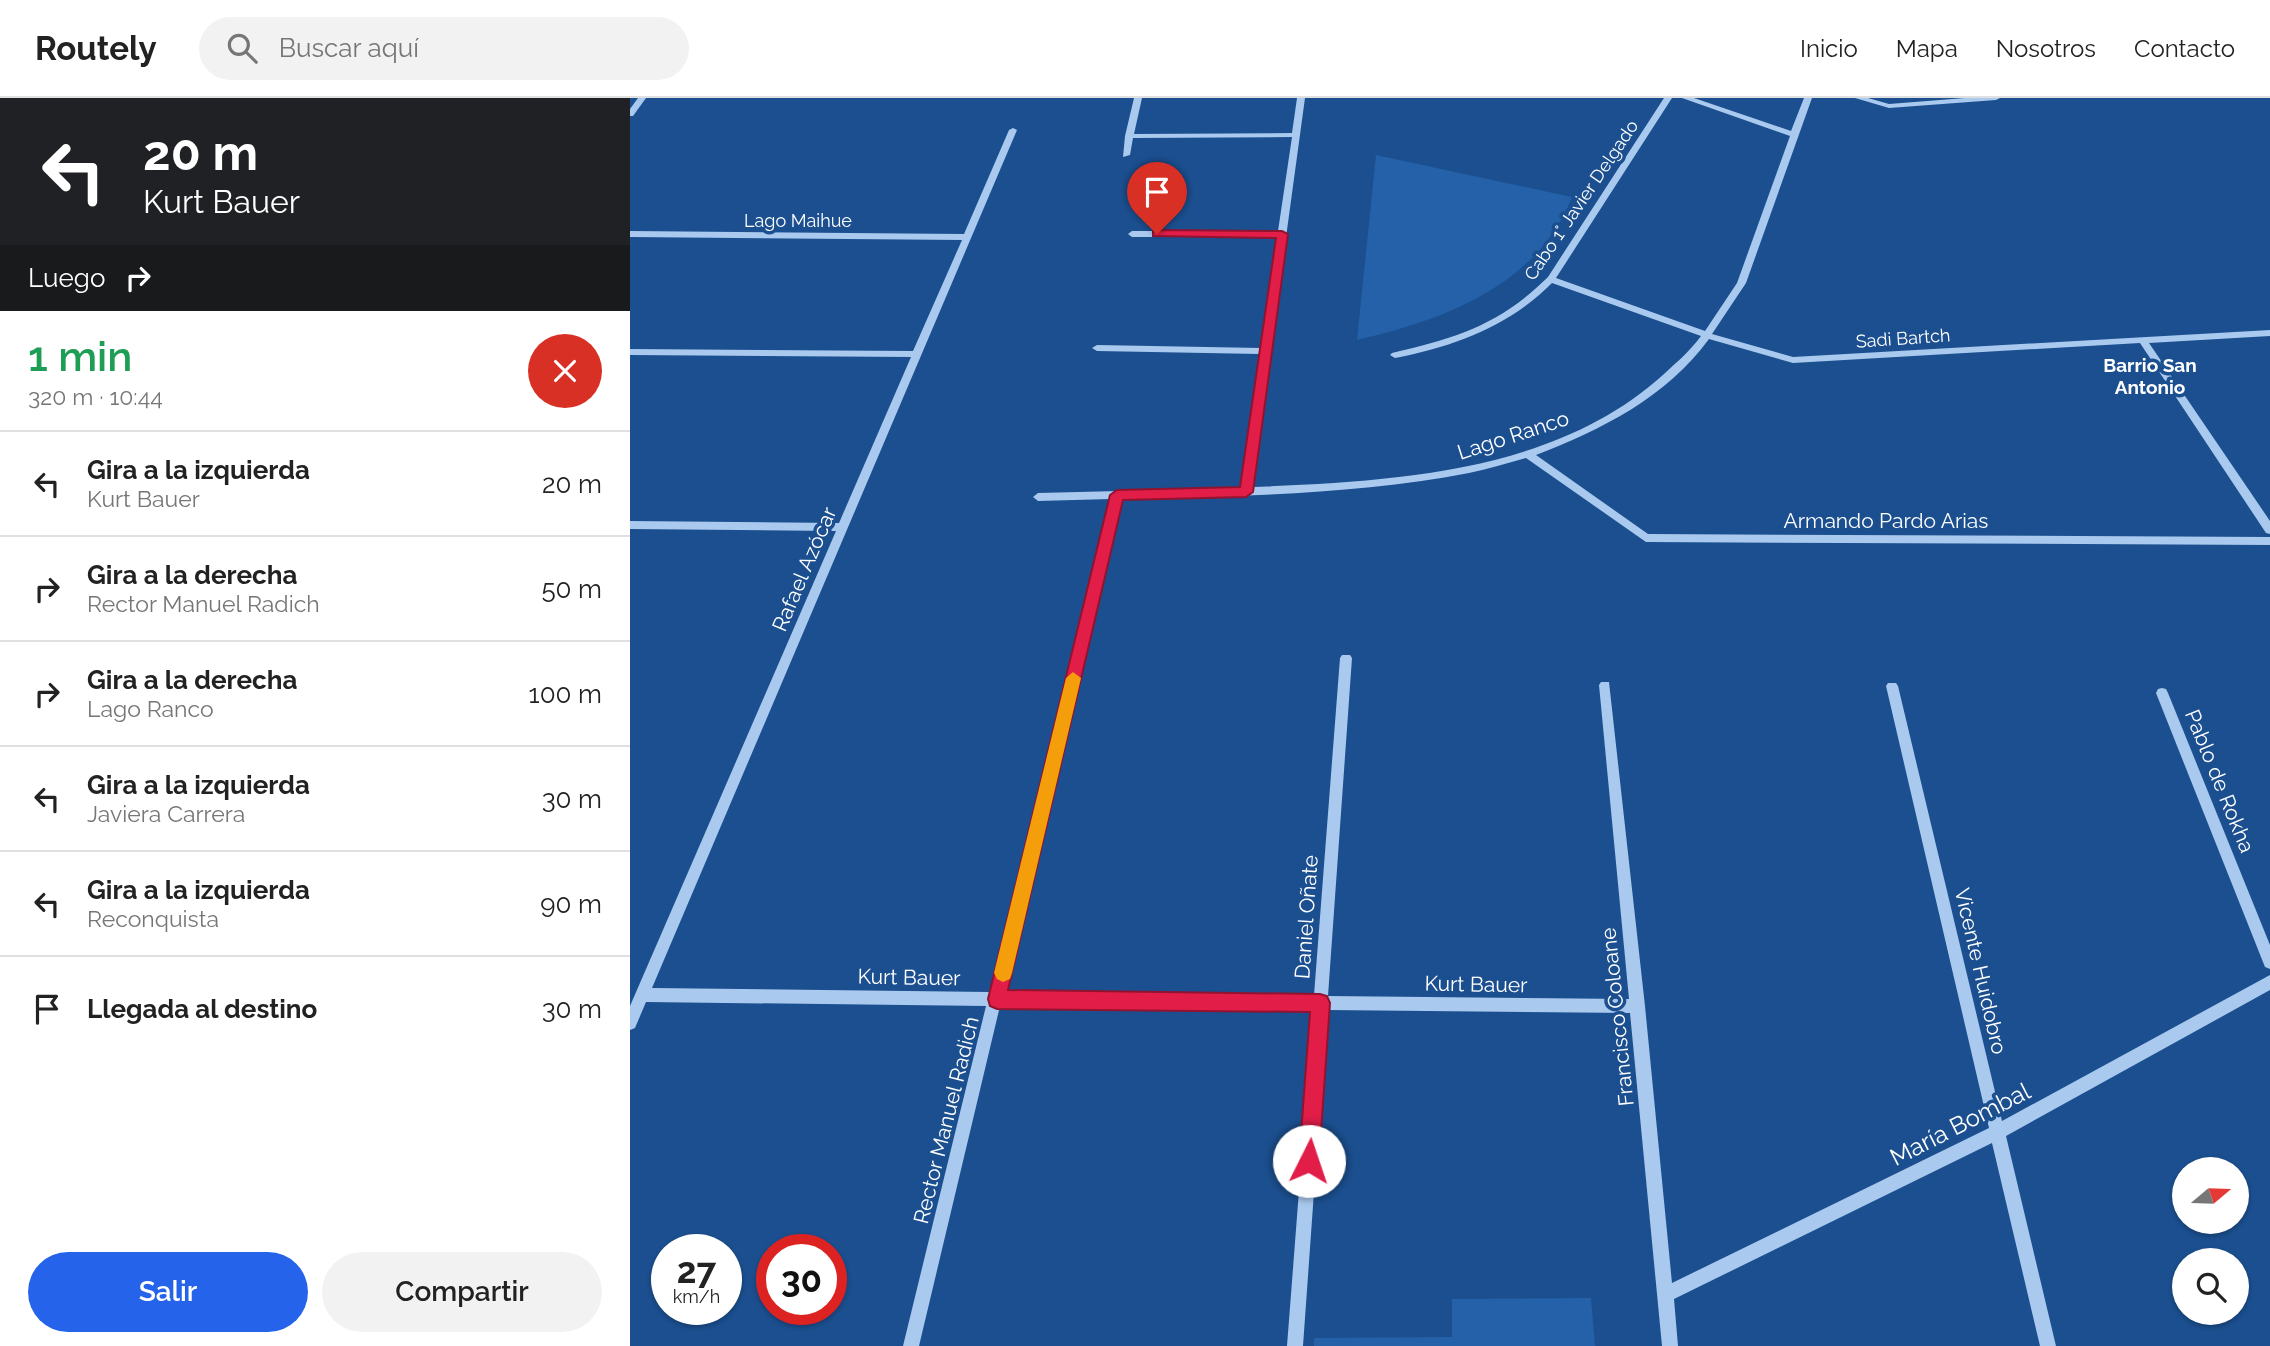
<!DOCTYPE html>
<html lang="es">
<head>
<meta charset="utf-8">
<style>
  body { margin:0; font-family:Raleway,sans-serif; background:#f2f2f2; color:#222; height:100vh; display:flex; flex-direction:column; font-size:26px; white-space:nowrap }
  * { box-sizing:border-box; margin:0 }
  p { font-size:23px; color:#767676 }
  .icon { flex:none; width:38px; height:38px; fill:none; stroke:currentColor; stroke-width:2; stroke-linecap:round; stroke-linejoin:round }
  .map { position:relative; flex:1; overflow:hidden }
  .details { display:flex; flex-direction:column; background:#fff; width:630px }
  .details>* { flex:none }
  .banner { background:#202124; color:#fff; overflow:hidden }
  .needle { width:46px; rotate:71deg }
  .fabs { position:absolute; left:1542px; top:1059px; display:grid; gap:14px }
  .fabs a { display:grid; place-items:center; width:77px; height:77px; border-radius:50%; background:#fff; box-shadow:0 2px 5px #0004; font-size:35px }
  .speed { position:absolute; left:21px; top:1136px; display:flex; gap:14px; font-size:35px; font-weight:700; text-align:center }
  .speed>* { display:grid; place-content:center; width:91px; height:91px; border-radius:50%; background:#fff; box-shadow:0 2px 5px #0004; line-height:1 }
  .speed small { font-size:18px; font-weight:400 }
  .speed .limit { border:10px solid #d22; background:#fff; color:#111 }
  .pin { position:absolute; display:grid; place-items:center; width:60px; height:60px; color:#fff; margin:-72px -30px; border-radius:50% 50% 50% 0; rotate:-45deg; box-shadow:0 0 7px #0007 }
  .pin .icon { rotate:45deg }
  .me { position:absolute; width:77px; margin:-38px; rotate:4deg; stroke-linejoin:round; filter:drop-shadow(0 0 5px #0008) }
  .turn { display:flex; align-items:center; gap:24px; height:147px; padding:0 28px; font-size:32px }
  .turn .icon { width:91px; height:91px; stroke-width:2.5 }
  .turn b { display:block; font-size:49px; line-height:60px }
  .then { display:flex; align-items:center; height:66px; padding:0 28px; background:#0003; gap:14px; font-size:26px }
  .round { display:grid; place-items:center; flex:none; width:74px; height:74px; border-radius:37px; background:#f2f2f2 }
  .head { display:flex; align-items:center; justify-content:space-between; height:119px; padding:0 28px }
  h1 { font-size:42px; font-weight:600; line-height:52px; color:#1e9e55 }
  .cta { display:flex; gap:14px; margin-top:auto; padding:14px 28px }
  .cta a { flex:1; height:80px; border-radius:42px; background:#2563eb; color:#fff; font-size:28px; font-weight:600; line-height:80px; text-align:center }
  .cta a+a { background:#f2f2f2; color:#222 }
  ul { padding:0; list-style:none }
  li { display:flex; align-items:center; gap:21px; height:105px; padding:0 28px; border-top:2px solid #e0e0e0 }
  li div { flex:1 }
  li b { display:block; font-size:26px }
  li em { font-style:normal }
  header { display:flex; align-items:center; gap:42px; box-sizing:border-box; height:98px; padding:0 35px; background:#fff; border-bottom:2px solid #e0e0e0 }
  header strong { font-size:33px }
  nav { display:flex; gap:38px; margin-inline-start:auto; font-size:24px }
  .search { width:490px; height:63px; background:#f2f2f2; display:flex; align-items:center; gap:18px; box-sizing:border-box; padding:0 24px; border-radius:38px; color:#767676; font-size:26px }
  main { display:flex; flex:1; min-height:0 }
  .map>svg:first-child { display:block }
  .green { fill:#2461a8 }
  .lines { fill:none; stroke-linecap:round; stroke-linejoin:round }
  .minor { fill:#a9c9ee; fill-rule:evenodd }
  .route { fill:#e11d48; stroke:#92132f; stroke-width:2 }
  .slow { fill:#f59e0b }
  .labels { text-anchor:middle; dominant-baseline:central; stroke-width:7; stroke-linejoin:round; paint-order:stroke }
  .far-street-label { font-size:18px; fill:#fff; stroke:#1b4f8f }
  .far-neighbourhood-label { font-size:19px; font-weight:bold; fill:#fff; stroke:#1b4f8f }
  .street-label { font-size:21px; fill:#fff; stroke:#1b4f8f }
  .near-street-label { font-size:24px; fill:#fff; stroke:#1b4f8f }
</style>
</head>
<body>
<header>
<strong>Routely</strong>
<div class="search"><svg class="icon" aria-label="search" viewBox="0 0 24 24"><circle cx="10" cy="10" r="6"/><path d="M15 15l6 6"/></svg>Buscar aquí</div>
<nav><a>Inicio</a><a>Mapa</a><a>Nosotros</a><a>Contacto</a></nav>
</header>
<main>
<section class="details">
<div class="banner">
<div class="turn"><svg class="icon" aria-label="left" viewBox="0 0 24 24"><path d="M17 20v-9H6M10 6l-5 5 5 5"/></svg><div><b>20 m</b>Kurt Bauer</div></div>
<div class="then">Luego<svg class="icon" aria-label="right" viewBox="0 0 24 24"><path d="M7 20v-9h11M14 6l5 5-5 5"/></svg></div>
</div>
<div class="head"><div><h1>1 min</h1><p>320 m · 10:44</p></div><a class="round" style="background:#d93025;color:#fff"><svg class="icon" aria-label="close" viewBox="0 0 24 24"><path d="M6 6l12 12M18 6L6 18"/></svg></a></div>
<ul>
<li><svg class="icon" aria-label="left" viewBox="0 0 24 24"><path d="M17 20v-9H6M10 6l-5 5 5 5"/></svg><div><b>Gira a la izquierda</b><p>Kurt Bauer</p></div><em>20 m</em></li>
<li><svg class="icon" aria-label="right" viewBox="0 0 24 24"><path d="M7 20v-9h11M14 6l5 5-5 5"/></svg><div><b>Gira a la derecha</b><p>Rector Manuel Radich</p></div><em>50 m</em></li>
<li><svg class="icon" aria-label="right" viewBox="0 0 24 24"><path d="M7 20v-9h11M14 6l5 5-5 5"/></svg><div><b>Gira a la derecha</b><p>Lago Ranco</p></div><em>100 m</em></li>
<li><svg class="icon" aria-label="left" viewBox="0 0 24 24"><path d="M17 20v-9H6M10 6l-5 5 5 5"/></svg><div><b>Gira a la izquierda</b><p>Javiera Carrera</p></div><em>30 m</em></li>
<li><svg class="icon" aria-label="left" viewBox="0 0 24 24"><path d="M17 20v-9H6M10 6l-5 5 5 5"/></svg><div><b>Gira a la izquierda</b><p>Reconquista</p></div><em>90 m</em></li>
<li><svg class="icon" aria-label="arrive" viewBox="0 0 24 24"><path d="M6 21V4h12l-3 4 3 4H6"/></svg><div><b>Llegada al destino</b></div><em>30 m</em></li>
</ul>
<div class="cta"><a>Salir</a><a>Compartir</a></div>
</section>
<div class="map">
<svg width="1640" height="1248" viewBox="0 0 1640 1248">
  <rect width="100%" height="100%" fill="#1b4f8f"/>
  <g class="green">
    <path d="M746,57L942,99C907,188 813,222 727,242Z"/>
    <path d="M961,1200L965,1248H684V1240L822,1239V1201Z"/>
  </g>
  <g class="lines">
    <g class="minor">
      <path d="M8,0H16L3,18H0V11Z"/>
      <path d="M504,0H512L504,36L662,35L667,0H675L622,389C762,383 924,376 1034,276C1047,264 1060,253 1071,238L922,185C878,229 825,248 765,260L760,257L762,255C827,239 868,228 918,179L1034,0H1042L926,180L1075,233L1107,185L1160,38L1052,0H1064L1161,33L1174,0H1182L1116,185L1082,236L1163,259L1640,232V238L1519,245L1640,423V436L1636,435L1510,245L1163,265L1079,241C1037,299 971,332 906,357L1018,436L1640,439V447L1016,444L896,360C877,365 858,371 839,375C725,397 607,398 491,401L374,894L684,897L710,560L712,557H720L722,560L698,898L999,901L969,587L971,584H979L1015,908L1042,1185L1359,1030L1256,588L1258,585H1266L1268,588L1372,1023L1640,877V892L1376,1038L1426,1248H1410L1362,1045L1044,1201L1048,1248H1032L1000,915L697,912L673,1248H657L683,911L370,908L289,1248H273L356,908L16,904L5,930L0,932V908L206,433L0,431V423L209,425L281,259L0,257V251L283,253L332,142L0,139V133L334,136L379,32L383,30L387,32L22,890L360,894L481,401L408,403L403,399L408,395L611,390L630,256L467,253L462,250L467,247L631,250L647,139H502L498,136L502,133H648L662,39L503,40L500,57L493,59L495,38Z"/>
      <path d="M1225,0H1238L1259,6L1335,0H1370L1366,2L1259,10Z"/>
      <path d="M1532,590L1536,591L1538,595L1640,847V871L1635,869L1633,864L1526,595L1528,591Z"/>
    </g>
  </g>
  <path class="route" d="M527,132L652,133L658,136L623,394L616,399L493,402L378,892L690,896L697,898L700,905L689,1063L686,1070L679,1073L672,1070L669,1063L680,914L367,911L360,908L358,901L480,397L487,392L610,389L646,140L523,138V133Z"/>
  <path class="slow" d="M443,574L451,580L382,875L380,881L373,884L367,881L364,875L436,580Z"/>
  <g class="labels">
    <g class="far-street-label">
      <text transform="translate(951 102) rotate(-56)">Cabo 1° Javier Delgado</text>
      <text x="168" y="122">Lago Maihue</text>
      <text transform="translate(1273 240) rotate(-4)">Sadi Bartch</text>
    </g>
    <g class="far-neighbourhood-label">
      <text x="1520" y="267">Barrio San<tspan x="1520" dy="22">Antonio</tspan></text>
    </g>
    <g class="street-label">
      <text transform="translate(883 337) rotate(-18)">Lago Ranco</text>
      <text x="1256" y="422">Armando Pardo Arias</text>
      <text transform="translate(174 471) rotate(-67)">Rafael Azócar</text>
      <text transform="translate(1590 683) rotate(68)">Pablo de Rokha</text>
      <text transform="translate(676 819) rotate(-86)">Daniel Oñate</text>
      <text transform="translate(1351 873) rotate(77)">Vicente Huidobro</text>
      <text transform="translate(279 879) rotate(1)">Kurt Bauer</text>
      <text transform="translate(846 886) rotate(1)">Kurt Bauer</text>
      <text transform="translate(987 919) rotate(-96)">Francisco Coloane</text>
      <text transform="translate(316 1022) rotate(-76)">Rector Manuel Radich</text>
    </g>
    <g class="near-street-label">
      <text transform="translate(1330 1026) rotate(-27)">María Bombal</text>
    </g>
  </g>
</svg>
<div class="fabs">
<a><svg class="needle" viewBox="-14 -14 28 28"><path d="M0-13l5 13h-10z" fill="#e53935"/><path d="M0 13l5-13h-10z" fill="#767676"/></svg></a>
<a><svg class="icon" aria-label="search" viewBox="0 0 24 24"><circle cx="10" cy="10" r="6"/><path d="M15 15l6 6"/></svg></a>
</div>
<div class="speed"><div>27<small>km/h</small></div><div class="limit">30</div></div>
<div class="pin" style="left:527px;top:136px;background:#d93025"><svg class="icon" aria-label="arrive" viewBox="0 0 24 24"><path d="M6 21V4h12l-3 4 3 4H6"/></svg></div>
<svg class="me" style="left:679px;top:1063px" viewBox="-20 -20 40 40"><circle r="19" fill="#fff"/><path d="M0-13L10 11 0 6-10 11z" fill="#e11d48"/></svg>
</div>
</main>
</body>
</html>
